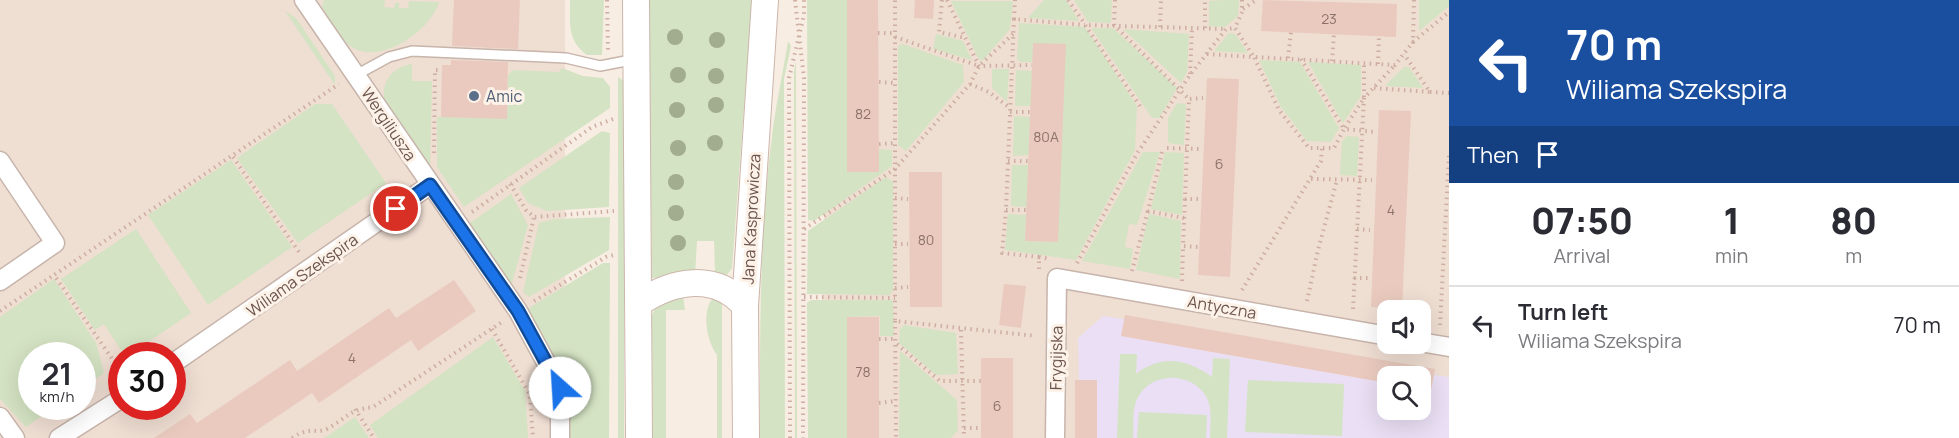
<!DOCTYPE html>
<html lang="en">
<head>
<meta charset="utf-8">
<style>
  body { margin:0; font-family:Manrope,sans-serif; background:#f7f7f7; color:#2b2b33; height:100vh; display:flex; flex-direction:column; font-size:22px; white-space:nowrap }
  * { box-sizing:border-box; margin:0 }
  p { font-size:20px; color:#7c7c81 }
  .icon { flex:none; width:33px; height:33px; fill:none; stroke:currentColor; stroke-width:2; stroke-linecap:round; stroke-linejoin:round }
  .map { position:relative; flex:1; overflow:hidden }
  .panel { display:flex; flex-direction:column; background:#fff; width:510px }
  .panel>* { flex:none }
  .guide { background:#1a4fa0; color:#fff; overflow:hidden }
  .fabs { position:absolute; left:1377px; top:300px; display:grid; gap:12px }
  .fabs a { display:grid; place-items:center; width:54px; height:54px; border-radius:12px; background:#fff; box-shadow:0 6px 24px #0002; font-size:30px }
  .speed { position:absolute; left:18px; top:342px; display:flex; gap:12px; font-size:30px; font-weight:700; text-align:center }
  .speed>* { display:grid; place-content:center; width:78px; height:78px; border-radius:50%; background:#fff; box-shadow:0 6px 24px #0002; line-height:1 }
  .speed small { font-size:15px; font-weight:400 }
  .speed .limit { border:9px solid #d22; background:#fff; color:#111 }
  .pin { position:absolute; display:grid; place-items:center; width:51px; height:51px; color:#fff; margin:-26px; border:3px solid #fff; border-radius:50%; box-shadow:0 2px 6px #0007 }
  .me { position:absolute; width:66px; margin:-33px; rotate:334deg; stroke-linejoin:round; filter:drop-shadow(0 0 4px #0008) }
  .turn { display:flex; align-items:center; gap:21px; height:126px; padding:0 18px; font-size:27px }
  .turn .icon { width:78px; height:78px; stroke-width:2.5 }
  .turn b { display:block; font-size:42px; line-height:51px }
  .then { display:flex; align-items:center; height:57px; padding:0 18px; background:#0003; gap:12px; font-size:22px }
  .eta { display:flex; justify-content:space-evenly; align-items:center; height:102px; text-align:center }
  .eta b { font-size:36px; font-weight:800; line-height:42px }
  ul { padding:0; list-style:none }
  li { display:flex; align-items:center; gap:18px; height:78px; padding:0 18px; border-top:2px solid #e1e1e2 }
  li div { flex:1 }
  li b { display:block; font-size:22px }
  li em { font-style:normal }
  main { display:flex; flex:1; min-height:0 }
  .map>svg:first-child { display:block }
  .residential { fill:#efded2; fill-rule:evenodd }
  .education { fill:#eadff4 }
  .green { fill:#d4e3c3 }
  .building { fill:#eacabe }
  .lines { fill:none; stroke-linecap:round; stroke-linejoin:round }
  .lane-casing { stroke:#c7b4ab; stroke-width:12 }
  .street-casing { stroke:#c7b4ab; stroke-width:21 }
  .secondary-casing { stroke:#ccb6ab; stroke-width:28 }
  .path { stroke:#ceaea2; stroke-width:4; stroke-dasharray:1.5 4.5; stroke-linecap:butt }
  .lane { stroke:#fff; stroke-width:9 }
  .street { stroke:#fff; stroke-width:18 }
  .secondary { stroke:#fff; stroke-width:26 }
  .tree { fill:#a2ac8e }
  .route-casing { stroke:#114b97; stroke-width:15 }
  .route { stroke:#1a73e8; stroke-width:10 }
  .service-dot { fill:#5c6f8a; stroke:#fcf2e8; stroke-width:2 }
  .labels { text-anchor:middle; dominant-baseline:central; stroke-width:6; stroke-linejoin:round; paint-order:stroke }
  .number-label { font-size:14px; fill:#8c7268 }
  .service-label { font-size:16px; fill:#4e5e75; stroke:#fcf2e8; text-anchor:start }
  .street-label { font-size:16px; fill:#6c544c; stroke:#fcf2e8 }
</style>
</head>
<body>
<main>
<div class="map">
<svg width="1449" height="438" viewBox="0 0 1449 438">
  <rect width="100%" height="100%" fill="#f8ede2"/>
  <g class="residential">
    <path d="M0,0H565V438H0ZM32,356H82V406H32ZM122,356H172V406H122Z"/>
    <path d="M827,0H1449V438H821ZM1388,310H1420V344H1388ZM1388,376H1420V410H1388Z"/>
  </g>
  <path class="education" d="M1103,316L1124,319L1122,336L1387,383L1388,410H1420L1421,388L1431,390L1434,375L1449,377V438H1096L1079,380L1078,338Z"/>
  <g class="green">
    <path d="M324,0H385L384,7L394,8L395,3H399V8H408L409,1L439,2C430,31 383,64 353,48C339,40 330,19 322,7Z"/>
    <path d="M570,0H604L602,55H587C567,41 570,22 570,0Z"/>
    <path d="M649,0H752L732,268L726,276L715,272L714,241H697L695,276L652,278Z"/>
    <path d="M807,0H847V172H878L879,149L892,150V166L814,221L808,220Z"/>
    <path d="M1044,0H1066L1079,21L1028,18Z"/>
    <path d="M1074,0H1112L1111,23L1088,22Z"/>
    <path d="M1224,0H1239L1238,16L1225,27L1209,26V1Z"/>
    <path d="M1419,0H1449V6L1419,31Z"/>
    <path d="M951,1H1013L1010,29L983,60H979Z"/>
    <path d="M285,11L296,18L335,76V85Z"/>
    <path d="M1019,23L1085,27L1137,106L1135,150L1076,260L1005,250L1008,214L1026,215L1025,241L1058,242L1032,62H1021L1017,59Z"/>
    <path d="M1091,28H1113L1177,88L1159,118H1152Z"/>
    <path d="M1123,29L1189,34L1187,72L1181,83Z"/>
    <path d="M1229,33L1235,34L1248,53L1214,51Z"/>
    <path d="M936,34L963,41L972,60L933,49Z"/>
    <path d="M788,41L791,46L784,79L785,438H760C760,337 759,236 772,136C776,104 783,72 788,41Z"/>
    <path d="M903,44L963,65L964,82L906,151L898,145V46Z"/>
    <path d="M1259,60L1300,62L1339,128L1331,142L1307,141L1281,107Z"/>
    <path d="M796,61L797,438H795L794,72Z"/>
    <path d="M1308,62L1361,65V96L1343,123Z"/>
    <path d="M412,64V81H432L430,169L385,102C380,81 393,67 412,64Z"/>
    <path d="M1404,67H1409L1423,88L1385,86Z"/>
    <path d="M562,68L583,76L603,78L610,87V108L464,207L437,167V117L507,118L508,76L512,70L559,72Z"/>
    <path d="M992,69H1009L1007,102L992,88Z"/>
    <path d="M1016,70L1032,71L1031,106H1015Z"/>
    <path d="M618,77L624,81V438H618Z"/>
    <path d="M1177,103L1186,104L1184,145L1168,143V118Z"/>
    <path d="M315,104H332L386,183L298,243L237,158Z"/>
    <path d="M1014,116L1030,117L1029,155L1013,156Z"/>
    <path d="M602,131L610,133L609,207L547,211L528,203L519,188Z"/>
    <path d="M1346,136L1359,137L1357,176L1340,175L1342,142Z"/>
    <path d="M1143,152H1160L1137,225L1129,224L1125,247L1133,249L1130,269L1082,261Z"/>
    <path d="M1165,152L1184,153L1182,215L1151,209Z"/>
    <path d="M231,160L292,247L208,305L148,215Z"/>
    <path d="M1012,165H1028L1027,207L1011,206Z"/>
    <path d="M886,177L893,182V290L890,295L807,294L808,231Z"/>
    <path d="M511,194L528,225L511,287L470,223Z"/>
    <path d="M1149,214L1181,221L1180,279L1136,270Z"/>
    <path d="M610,217L609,250L529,297L523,292L539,223L554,219Z"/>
    <path d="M136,229L191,313L129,355H124L104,324L95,330L61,279Z"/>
    <path d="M603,263H610L609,438H570V383L527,309Z"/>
    <path d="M54,279L96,343L104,373L83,388L82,356H32V406L55,407L26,427L0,399V317Z"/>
    <path d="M683,296L685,310H666V438H653L652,316L656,305Z"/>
    <path d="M713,298L722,302V438H717V355C707,342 701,311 713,298Z"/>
    <path d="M811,300H893L894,336H880V316L847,317V438H808L807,303Z"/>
    <path d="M904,325L956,333L958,374L936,375L899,343L900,329Z"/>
    <path d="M493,337L525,391L528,438H378L370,425Z"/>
    <path d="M900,351L957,400L958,430L951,438H899Z"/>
    <path d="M1120,354H1137L1136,374C1162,354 1187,359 1212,377L1213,358L1230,359L1227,438H1210C1210,424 1213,409 1206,396C1189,369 1144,372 1135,405C1132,415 1134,428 1133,438H1117Z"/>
    <path d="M1248,380L1344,384L1342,436L1245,432Z"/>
    <path d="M1139,412L1207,415L1206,438H1137Z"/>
    <path d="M355,417L369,438H321L326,437Z"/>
  </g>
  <g class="building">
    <path d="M454,0H520L518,49L452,46Z"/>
    <path d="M847,0H878L879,172H847Z"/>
    <path d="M915,0H934L933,19L914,18Z"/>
    <path d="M1263,0L1397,4L1396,37L1261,31Z"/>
    <path d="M1033,43L1066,44L1058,242L1025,241Z"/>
    <path d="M451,60L508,62L507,119L441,117L442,65H451Z"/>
    <path d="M1207,78L1239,79L1230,277L1198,275Z"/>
    <path d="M1379,110L1411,111L1402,309L1371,307Z"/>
    <path d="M909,172H942V307H910Z"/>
    <path d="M454,280L476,311L418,351L411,340L319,403L312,393L245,438H154L190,414L197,423L290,360L297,371L389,308L396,318Z"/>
    <path d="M1004,284L1026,286L1021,328L999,325Z"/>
    <path d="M1125,315L1435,369L1431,390L1420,388V376H1388V383L1121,336Z"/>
    <rect x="847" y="317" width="32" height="121"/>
    <rect x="981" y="358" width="32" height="80"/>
    <rect x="1075" y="380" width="22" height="58"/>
  </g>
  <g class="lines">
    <defs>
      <path id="lane" d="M356,75L389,57L412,51L566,58L600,66L636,59"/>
      <g id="street">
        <path d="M304,0L518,311L560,388V438"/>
        <path d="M0,161L55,243L0,281"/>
        <path d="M1420,342L1449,347"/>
        <path d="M172,364L430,185"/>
        <path d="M0,417L15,438"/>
        <path d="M59,438L122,398"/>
        <path d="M1055,438L1057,278L1388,336"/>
      </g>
      <g id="secondary">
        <path d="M636,0L639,438"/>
        <path d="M639,303C673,280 716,272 745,306"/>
        <path d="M746,438L745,306L765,0"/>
      </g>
    </defs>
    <use href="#lane" class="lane-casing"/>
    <use href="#street" class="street-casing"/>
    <use href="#secondary" class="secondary-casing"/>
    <g class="path">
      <path d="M607,0L608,51"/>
      <path d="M795,0L804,78L803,438"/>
      <path d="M942,0L939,32L965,38"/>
      <path d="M947,0L979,66L1032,65"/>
      <path d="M1068,0L1085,24"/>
      <path d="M1115,0L1114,25L1189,99"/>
      <path d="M1242,0V12L1235,28L1254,57L1395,65L1413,42"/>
      <path d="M1414,0L1413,42L1449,12"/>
      <path d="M1243,9L1256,0"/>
      <path d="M1014,19L1015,0"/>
      <path d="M1160,27L1161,0"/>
      <path d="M1205,28V1"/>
      <path d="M878,33H895"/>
      <path d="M1013,34L979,66L970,84L895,169V321L1036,336"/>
      <path d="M895,37L979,66"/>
      <path d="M1207,54L1254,57L1279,110L1309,148H1334L1344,129L1375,132"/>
      <path d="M1288,58L1291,32"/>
      <path d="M1301,59L1344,129L1364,98V63"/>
      <path d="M1332,61L1334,33"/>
      <path d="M1378,64L1379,35"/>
      <path d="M1190,74L1192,28"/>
      <path d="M879,82L895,83"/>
      <path d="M970,84L989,92L1010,108"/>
      <path d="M1374,88L1430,92L1404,54"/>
      <path d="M1430,92L1449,93"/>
      <path d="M1140,106L1085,25L1226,29"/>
      <path d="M1010,112H1030"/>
      <path d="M879,144L895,143"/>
      <path d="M1167,148L1201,149"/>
      <path d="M1162,152L1148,211L1184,218"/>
      <path d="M434,153L435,70H438"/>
      <path d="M233,157L299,252"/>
      <path d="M1008,161H1029"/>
      <path d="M1311,179L1372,180"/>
      <path d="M510,184L526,210L534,217L614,211"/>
      <path d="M895,198L908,199"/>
      <path d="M1185,199L1183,246L1199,247"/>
      <path d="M1198,199H1185L1189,99L1203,98"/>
      <path d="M1006,210H1027"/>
      <path d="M472,212L592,127L613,119"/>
      <path d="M804,229L895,169V0"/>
      <path d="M1357,229L1370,230"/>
      <path d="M895,244H908"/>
      <path d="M1039,257L1002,253L1006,210L1014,19L1085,25"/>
      <path d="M1077,263L1138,152L1190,75L1226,29L1235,28"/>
      <path d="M1039,269V257L1050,259"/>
      <path d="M1132,271L1148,211"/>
      <path d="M520,278L534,217"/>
      <path d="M1354,278H1368"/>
      <path d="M1182,281L1183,246"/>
      <path d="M895,288L908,287"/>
      <path d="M1242,290L1321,161L1322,148"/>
      <path d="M804,297L895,298"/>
      <path d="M534,301L606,257L614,255"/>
      <path d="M1307,301L1318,250L1337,180"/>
      <path d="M1353,309L1364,98L1395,65"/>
      <path d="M0,311L54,275"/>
      <path d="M895,321L896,438"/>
      <path d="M1440,325L1449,155"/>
      <path d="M492,329L530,395L533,438"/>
      <path d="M961,330L964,438"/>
      <path d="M879,339H896"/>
      <path d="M897,344L940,381H981"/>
      <path d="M122,373L54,275L339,84"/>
      <path d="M879,403L896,401"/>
      <path d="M355,409L374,438"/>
      <path d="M964,428H981"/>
      <path d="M292,438C310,426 315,434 327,429C347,418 348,410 373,407L502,322"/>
      <path d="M790,438L789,78L804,15V0"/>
    </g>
    <use href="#lane" class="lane"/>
    <use href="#street" class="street"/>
    <use href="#secondary" class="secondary"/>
  </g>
  <g class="tree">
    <circle cx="675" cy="37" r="8"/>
    <circle cx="717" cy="40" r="8"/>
    <circle cx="678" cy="75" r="8"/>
    <circle cx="716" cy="76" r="8"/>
    <circle cx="716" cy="105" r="8"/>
    <circle cx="677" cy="110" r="8"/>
    <circle cx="715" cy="143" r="8"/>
    <circle cx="678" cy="148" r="8"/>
    <circle cx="676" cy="182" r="8"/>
    <circle cx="676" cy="213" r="8"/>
    <circle cx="678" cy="243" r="8"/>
  </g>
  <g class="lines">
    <defs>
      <path id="route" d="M396,209L430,185L518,311L560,388"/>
    </defs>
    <use href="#route" class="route-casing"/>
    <use href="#route" class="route"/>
  </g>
  <circle class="service-dot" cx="474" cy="96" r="6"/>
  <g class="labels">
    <g class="number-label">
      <text x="1329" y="18">23</text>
      <text x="863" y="113">82</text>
      <text x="1046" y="136">80A</text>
      <text x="1219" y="163">6</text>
      <text x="1391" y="209">4</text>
      <text x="926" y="239">80</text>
      <text x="352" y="357">4</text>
      <text x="863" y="371">78</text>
      <text x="997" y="405">6</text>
    </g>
    <g class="service-label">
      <text x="486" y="96">Amic</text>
    </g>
    <g class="street-label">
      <text transform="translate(389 124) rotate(56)">Wergiliusza</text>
      <text transform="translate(751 219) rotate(-87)">Jana Kasprowicza</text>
      <text transform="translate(302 275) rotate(-35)">Wiliama Szekspira</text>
      <text transform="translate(1222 307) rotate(10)">Antyczna</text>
      <text transform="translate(1056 358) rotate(-89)">Frygijska</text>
    </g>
  </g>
</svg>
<div class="fabs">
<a><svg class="icon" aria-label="sound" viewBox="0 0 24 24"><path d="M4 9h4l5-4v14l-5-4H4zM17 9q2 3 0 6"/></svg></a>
<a><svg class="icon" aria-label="search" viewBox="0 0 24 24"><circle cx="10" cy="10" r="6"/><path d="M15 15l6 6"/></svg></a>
</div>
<div class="speed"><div>21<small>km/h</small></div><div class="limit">30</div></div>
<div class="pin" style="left:396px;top:209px;background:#d93025"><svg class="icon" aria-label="arrive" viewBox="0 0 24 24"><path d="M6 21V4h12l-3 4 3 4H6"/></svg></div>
<svg class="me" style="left:560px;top:388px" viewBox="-20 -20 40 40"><circle r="19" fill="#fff"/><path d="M0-13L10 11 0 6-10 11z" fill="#1a73e8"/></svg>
</div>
<section class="panel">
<div class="guide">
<div class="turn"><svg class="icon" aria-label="left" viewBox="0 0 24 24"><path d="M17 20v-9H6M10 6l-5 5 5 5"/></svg><div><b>70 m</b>Wiliama Szekspira</div></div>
<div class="then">Then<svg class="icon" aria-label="arrive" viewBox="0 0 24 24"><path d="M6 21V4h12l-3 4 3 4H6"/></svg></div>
</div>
<div class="eta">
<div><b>07:50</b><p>Arrival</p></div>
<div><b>1</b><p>min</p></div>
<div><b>80</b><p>m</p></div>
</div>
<ul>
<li><svg class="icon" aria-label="left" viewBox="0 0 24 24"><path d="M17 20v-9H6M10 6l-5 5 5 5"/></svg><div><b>Turn left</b><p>Wiliama Szekspira</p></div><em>70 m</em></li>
</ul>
</section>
</main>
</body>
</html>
